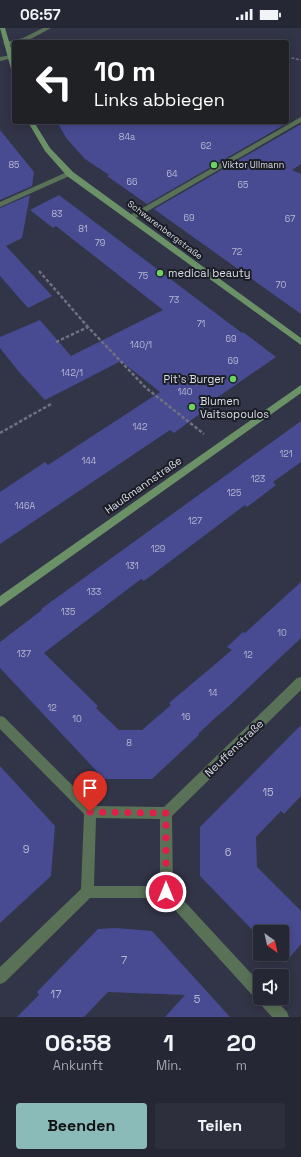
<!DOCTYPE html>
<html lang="de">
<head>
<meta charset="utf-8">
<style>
  body { margin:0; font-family:"Space Grotesk",sans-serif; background:#2e2f3d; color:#f1f3f6; height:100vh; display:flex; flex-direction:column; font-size:15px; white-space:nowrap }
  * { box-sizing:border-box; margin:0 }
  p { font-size:13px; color:#a4a5ad }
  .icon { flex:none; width:22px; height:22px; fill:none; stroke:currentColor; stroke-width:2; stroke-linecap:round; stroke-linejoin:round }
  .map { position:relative; height:989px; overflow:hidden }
  .drawer { display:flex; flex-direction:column; background:#262735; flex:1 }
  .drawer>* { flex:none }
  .hud { position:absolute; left:12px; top:12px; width:277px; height:84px; border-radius:4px; box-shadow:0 2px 10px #0003,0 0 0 1px #424450; background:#202124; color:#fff; overflow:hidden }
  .needle { width:26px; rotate:146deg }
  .fabs { position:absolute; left:253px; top:897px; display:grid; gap:8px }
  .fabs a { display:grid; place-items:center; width:36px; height:36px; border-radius:4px; background:#262735; box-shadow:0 2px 10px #0003,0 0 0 1px #424450; font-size:20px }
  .pin { position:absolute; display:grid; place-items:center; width:34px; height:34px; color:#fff; margin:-41px -17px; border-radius:50% 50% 50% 0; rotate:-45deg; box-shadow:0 0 4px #0007 }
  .pin .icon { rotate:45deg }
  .me { position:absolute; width:44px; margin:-22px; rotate:0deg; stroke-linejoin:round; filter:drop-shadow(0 0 3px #0008) }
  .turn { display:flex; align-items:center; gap:14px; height:84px; padding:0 16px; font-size:18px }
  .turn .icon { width:52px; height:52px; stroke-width:2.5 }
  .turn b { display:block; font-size:28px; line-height:34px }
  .eta { display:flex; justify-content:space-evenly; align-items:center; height:68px; text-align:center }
  .eta b { font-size:24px; font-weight:700; line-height:28px }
  .cta { display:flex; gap:8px; margin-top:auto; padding:8px 16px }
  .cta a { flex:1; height:46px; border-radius:4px; background:#8bbbb9; color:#111; font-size:16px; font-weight:700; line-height:46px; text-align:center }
  .cta a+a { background:#2e2f3d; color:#f1f3f6 }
  .status { display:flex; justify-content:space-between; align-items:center; height:28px; padding:0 20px; background:#262735; direction:ltr }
  .status svg { height:11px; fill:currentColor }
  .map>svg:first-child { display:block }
  .building { fill:#484b92 }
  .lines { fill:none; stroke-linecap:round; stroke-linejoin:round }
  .path-far1 { stroke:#6f7181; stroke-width:1.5; stroke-dasharray:3 1.5; stroke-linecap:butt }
  .path { stroke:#6f7181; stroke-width:2.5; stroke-dasharray:3.5 2; stroke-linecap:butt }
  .street { fill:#597156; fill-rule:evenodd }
  .secondary { fill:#6b9266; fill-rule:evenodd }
  .route { stroke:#e11d48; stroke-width:7; stroke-dasharray:0 12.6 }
  .poi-dot { fill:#6cd362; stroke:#1b1d25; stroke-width:1.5 }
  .labels { text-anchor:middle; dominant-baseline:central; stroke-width:4; stroke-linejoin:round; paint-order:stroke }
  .number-label { font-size:9px; fill:#b6b8d2 }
  .far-poi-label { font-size:9px; fill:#dadce8; stroke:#1b1d25; text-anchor:start }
  .far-street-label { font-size:9px; fill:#dadce8; stroke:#1b1d25 }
  .poi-label { font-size:11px; fill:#dadce8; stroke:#1b1d25; text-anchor:start }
  .street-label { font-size:11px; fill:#dadce8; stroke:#1b1d25 }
  .near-number-label { font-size:11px; fill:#b6b8d2 }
</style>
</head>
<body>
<div class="status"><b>06:57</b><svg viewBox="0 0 49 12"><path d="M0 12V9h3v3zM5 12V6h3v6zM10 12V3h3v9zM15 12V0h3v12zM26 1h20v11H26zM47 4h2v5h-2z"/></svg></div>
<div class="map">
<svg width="301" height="989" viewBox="0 0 301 989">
  <rect width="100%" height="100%" fill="#323447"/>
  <g class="building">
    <path d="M57,94H289L147,176L107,148L109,147L85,131L67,111Z"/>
    <path d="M301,96V136L292,142L301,146V286L154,181Z"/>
    <path d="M0,102L34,144L32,158L0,172Z"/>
    <path d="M30,167L22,210L6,218L52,268L28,280L0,248V180Z"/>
    <path d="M59,167L242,305L243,304L276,329L202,380L205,382L174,405L170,402L0,516V464L45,434L48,437L160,364L121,333L45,372L19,344L0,320V309L40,292L71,328L163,282L56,198L53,200L30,182Z"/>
    <path d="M301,393V434L273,454L276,457L247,479L245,477L144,553L141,551L44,625L98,678L96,680L119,702H142L171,677L169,675L232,622L227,619L243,604L245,605L301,554V610L230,677L214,691L198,706L199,707L152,751H104L0,640V614L42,582L41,581Z"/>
    <path d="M301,697V768L284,786L281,783L256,809L257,839L301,883V916L285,935L276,926H282V904H260V910L200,848V799Z"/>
    <path d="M0,738L55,798L51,848L0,895Z"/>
    <path d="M116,900L152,903L230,989H165L185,967L108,964L84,989H17L39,967L37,964L98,901Z"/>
  </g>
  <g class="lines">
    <path class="path-far1" d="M287,29L301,32"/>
    <g class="path">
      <path d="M39,243L88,299"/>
      <path d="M56,314L88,299L146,360L204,406"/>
      <path d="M0,405L51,376"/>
    </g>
    <g class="street">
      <path d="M43,0H51L27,13L14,14V16L6,17L3,15L23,10Z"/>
      <path d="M11,27L13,28V30L0,33V29Z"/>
      <path d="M301,89V94L134,191H128L127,189Z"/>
      <path d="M67,144H70L74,146L0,179V174Z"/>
      <path d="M301,649V662L172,788L173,861L260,955V970H274L287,984L289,989H272L164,870H90L5,954L0,956V939L81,861L84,786L0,701V688L4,689L93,778L164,779L297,650ZM96,790L160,791V858H94Z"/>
    </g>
    <g class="secondary">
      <path d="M0,0H5L14,30V43L11,41Z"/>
      <path d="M28,94H34L50,120L73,144L301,310V317L67,148L45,123Z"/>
      <path d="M301,357V365L0,579V568Z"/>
    </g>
  </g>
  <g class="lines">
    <path class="route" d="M90,784L166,785V864"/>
  </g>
  <g class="poi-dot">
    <circle cx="214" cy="137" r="4"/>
    <circle cx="160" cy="245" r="4"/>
    <circle cx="233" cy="351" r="4"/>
    <circle cx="192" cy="379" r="4"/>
  </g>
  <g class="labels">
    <g class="number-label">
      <text x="127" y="109">84a</text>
      <text x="206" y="118">62</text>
      <text x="14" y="137">85</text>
      <text x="172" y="146">64</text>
      <text x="132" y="154">66</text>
      <text x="243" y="157">65</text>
      <text x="57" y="186">83</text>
      <text x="189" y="190">69</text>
      <text x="290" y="191">67</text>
      <text x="83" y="201">81</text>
      <text x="100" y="215">79</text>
      <text x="237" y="224">72</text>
      <text x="143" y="248">75</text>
      <text x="281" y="257">70</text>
      <text x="174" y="272">73</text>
      <text x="201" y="296">71</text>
      <text x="231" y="311">69</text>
      <text x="141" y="317">140/1</text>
      <text x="233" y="333">69</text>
      <text x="72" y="345">142/1</text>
      <text x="185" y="364">140</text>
      <text x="140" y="399">142</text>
      <text x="286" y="426">121</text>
      <text x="89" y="433">144</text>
      <text x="258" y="451">123</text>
      <text x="234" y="465">125</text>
      <text x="25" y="478">146A</text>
      <text x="195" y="493">127</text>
      <text x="158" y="521">129</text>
      <text x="132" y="538">131</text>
      <text x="94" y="564">133</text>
      <text x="68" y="584">135</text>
      <text x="282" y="605">10</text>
      <text x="24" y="626">137</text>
      <text x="248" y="627">12</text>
      <text x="213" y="665">14</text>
      <text x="52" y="680">12</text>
      <text x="186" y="689">16</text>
      <text x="77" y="691">10</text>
      <text x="129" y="715">8</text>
    </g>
    <g class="far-poi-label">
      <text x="222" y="137">Viktor Ullmann</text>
    </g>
    <g class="far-street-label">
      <text transform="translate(165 202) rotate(37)">Schwarenbergstraße</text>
    </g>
    <g class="poi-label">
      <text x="168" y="245">medical beauty</text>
      <text x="225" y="351" text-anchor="end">Pit's Burger</text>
      <text x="200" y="373">Blumen<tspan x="200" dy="13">Vaitsopoulos</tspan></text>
    </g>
    <g class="street-label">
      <text transform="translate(143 457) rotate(-35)">Haußmannstraße</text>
      <text transform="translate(234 720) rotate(-44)">Neuffenstraße</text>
    </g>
    <g class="near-number-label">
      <text x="268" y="764">15</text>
      <text x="26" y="821">9</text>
      <text x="228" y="824">6</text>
      <text x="124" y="932">7</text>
      <text x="56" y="966">17</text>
      <text x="197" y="971">5</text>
    </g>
  </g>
</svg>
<div class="fabs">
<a><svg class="needle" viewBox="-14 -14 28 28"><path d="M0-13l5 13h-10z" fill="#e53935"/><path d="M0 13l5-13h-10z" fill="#a4a5ad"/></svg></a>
<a><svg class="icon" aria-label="sound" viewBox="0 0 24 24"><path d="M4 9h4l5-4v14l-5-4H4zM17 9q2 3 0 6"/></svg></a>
</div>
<div class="pin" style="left:90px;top:784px;background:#d93025"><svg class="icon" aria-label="arrive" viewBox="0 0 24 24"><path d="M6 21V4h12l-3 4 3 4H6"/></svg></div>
<svg class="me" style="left:166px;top:864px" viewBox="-20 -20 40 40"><circle r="17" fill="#e11d48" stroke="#fff" stroke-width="3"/><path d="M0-11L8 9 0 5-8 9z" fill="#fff"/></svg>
<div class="hud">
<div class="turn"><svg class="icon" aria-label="left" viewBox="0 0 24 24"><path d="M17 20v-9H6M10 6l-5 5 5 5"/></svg><div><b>10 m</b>Links abbiegen</div></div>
</div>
</div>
<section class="drawer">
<div class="eta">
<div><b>06:58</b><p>Ankunft</p></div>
<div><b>1</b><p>Min.</p></div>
<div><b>20</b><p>m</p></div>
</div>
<div class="cta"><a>Beenden</a><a>Teilen</a></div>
</section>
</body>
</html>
